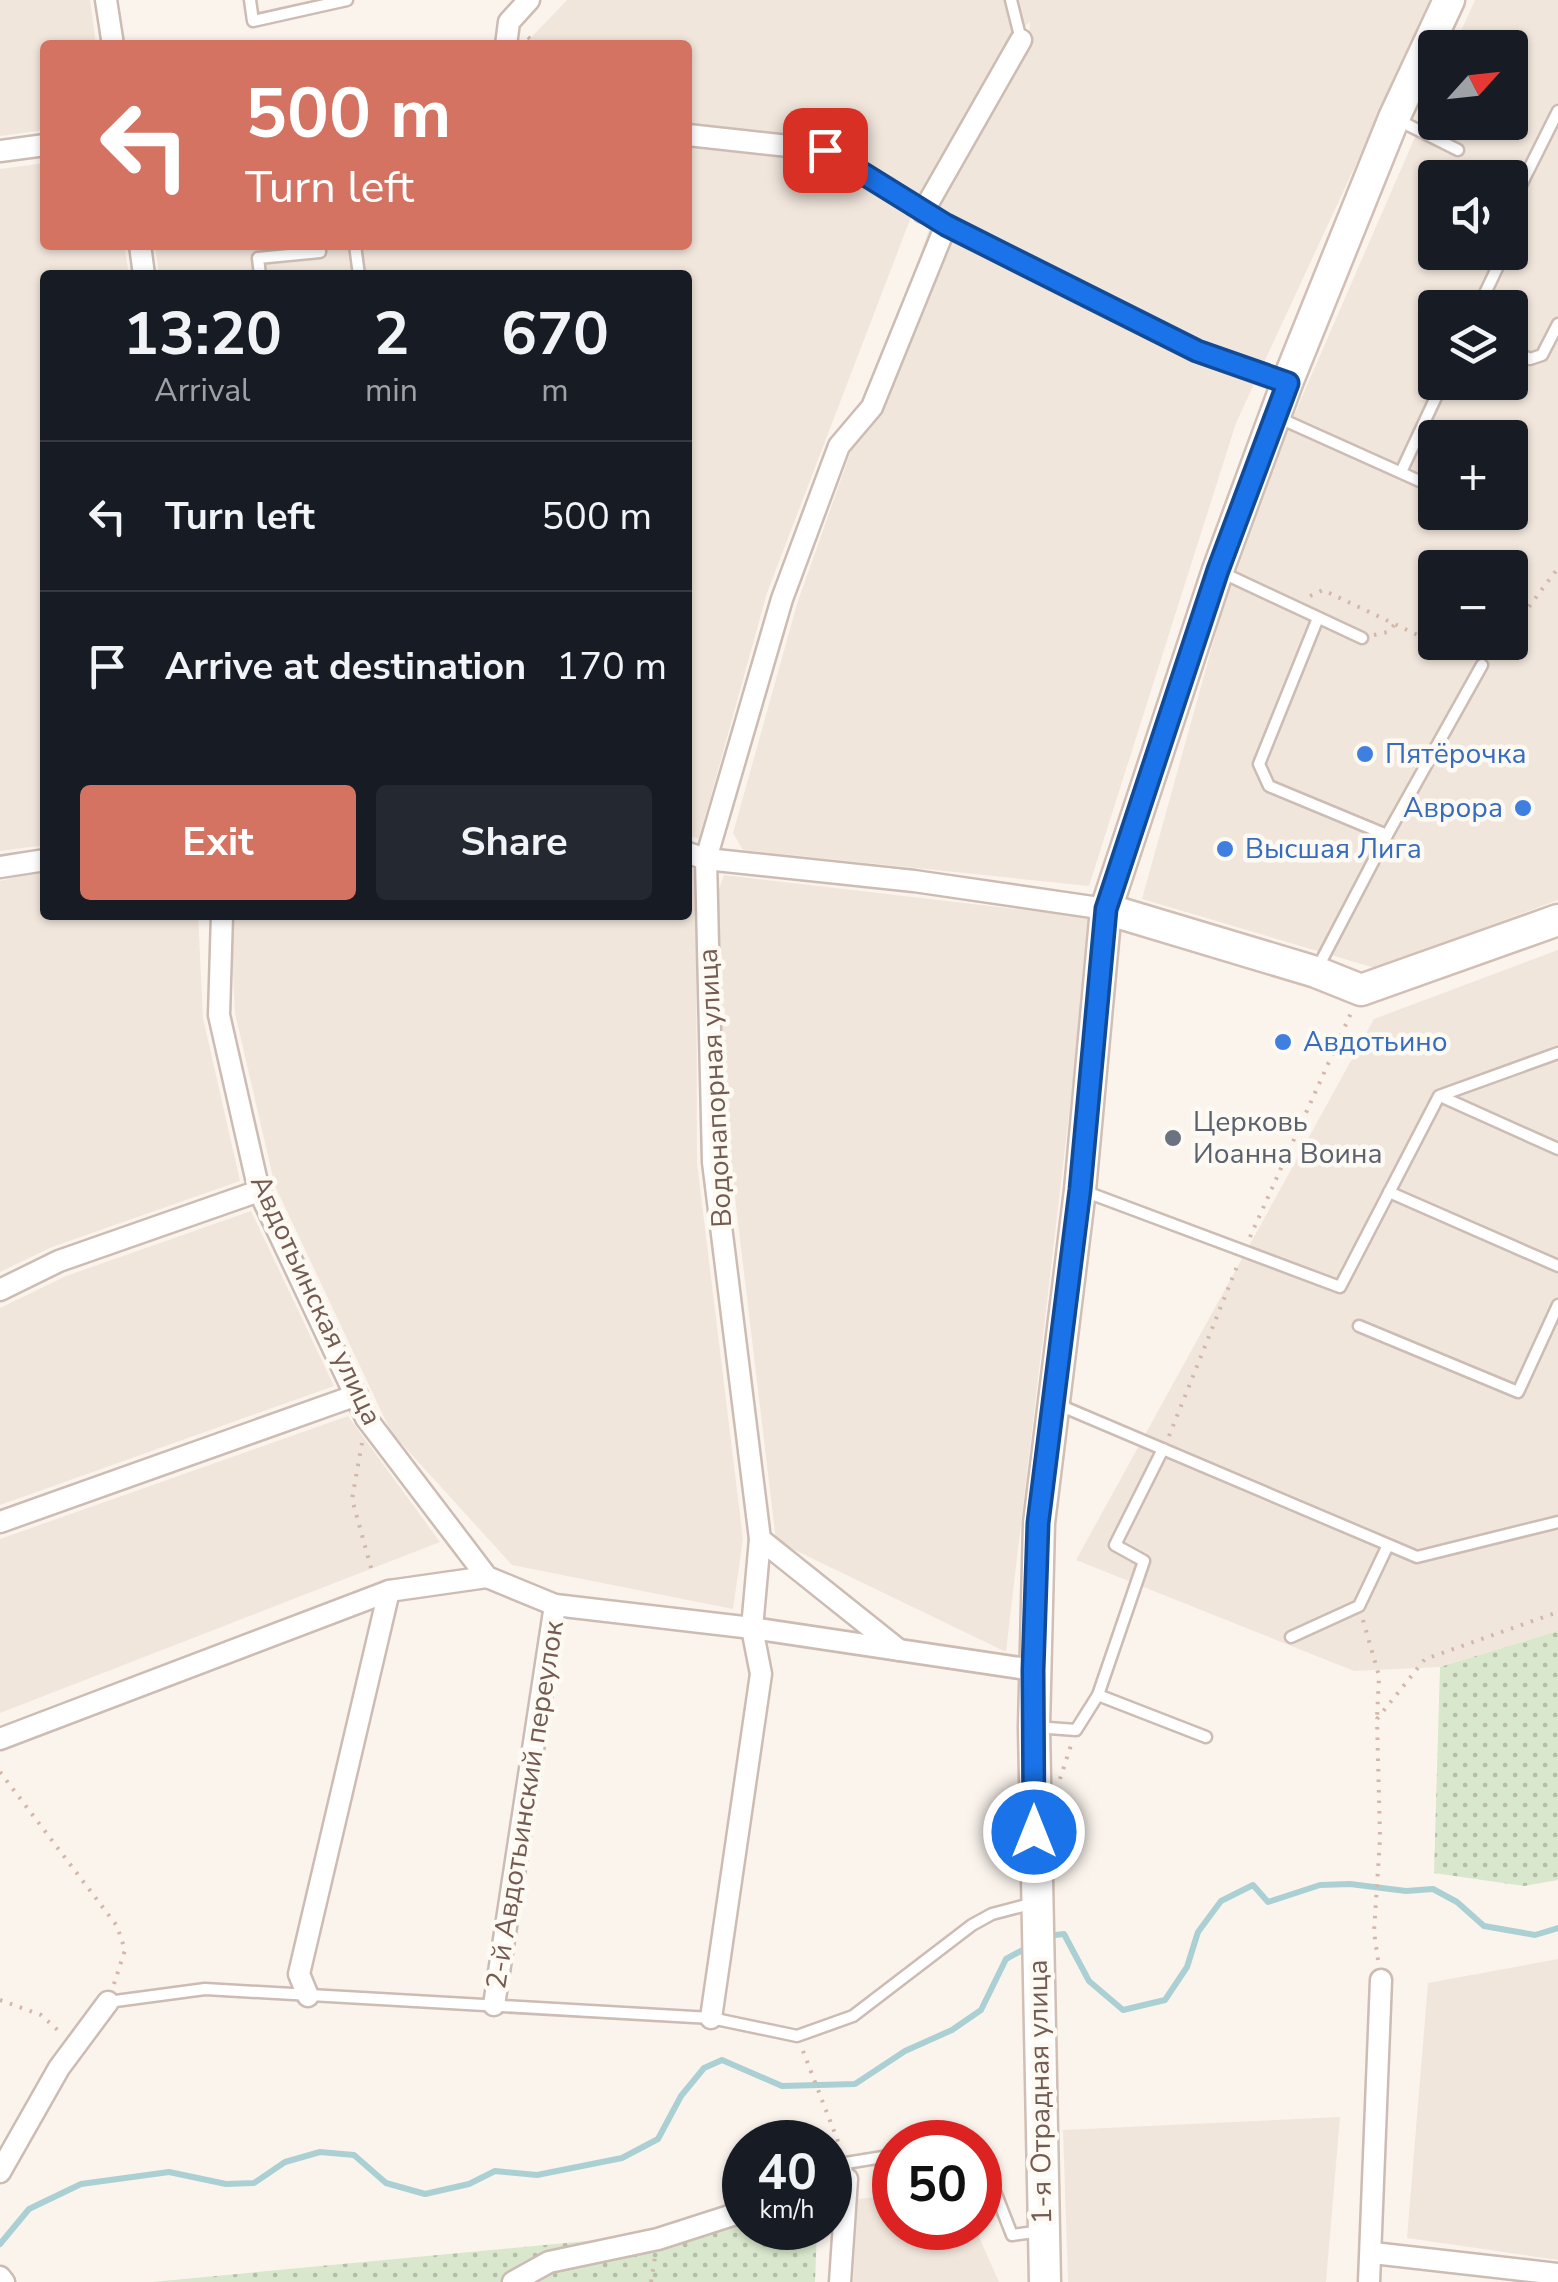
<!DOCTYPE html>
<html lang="en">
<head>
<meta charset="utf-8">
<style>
  body { margin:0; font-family:"Nunito Sans",sans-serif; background:#242831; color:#f1f3f6; height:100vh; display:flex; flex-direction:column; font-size:38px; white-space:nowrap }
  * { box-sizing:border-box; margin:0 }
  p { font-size:32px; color:#9ea1a6 }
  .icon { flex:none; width:55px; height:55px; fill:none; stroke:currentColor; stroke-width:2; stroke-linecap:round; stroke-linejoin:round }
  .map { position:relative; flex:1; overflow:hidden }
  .drawer { position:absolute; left:40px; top:270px; width:652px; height:650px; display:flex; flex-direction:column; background:#171b24; border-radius:10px; box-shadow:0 2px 8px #0004 }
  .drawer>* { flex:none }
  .top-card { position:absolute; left:40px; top:40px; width:652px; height:210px; border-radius:10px; box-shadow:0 2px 8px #0004; background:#d47362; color:#fff; overflow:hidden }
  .needle { width:65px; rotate:63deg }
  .fabs { position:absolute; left:1418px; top:30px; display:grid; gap:20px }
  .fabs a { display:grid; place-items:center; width:110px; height:110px; border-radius:10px; background:#171b24; box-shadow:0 2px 8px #0004; font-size:50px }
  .speed { position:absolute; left:722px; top:2120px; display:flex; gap:20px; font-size:50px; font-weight:700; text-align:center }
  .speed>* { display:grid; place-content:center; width:130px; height:130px; border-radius:50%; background:#171b24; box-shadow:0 2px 8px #0004; line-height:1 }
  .speed small { font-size:25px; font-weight:400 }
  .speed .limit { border:15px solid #d22; background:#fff; color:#111 }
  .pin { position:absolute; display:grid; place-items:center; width:85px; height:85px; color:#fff; margin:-42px; border-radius:20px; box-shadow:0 5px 15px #0006 }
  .me { position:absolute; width:110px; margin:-55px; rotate:0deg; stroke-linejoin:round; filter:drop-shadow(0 0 8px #0008) }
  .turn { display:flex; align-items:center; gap:35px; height:210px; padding:0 40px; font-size:45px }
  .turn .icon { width:130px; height:130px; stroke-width:2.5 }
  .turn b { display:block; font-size:70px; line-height:85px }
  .eta { display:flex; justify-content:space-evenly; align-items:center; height:170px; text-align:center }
  .eta b { font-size:60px; font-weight:700; line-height:70px }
  .primary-button { display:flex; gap:20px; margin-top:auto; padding:20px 40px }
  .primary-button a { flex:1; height:115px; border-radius:10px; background:#d47362; color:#fff; font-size:40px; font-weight:700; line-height:115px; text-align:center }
  .primary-button a+a { background:#242831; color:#f1f3f6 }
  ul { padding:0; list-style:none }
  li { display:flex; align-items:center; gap:30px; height:150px; padding:0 40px; border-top:2px solid #363941 }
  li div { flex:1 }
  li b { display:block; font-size:38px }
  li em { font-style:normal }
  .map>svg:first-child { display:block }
  .residential { fill:#f1e6dc; fill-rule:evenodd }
  .garden { fill:url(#garden-dots) }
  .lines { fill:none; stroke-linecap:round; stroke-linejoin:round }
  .stream { stroke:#abd0d3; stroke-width:6 }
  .lane-casing { stroke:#ccbcb3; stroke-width:15 }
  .street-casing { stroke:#ccbcb3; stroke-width:25 }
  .secondary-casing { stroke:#d1beb4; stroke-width:35 }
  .path { stroke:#d2b7aa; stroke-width:4; stroke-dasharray:2.5 8; stroke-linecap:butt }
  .lane { stroke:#fff; stroke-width:10 }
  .street { stroke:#fff; stroke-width:20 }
  .secondary { stroke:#fff; stroke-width:30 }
  .route-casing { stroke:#114b97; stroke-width:25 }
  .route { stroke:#1a73e8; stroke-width:18 }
  .shop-dot { fill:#3f7fe0; stroke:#fdf9f3; stroke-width:4 }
  .worship-dot { fill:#6b7280; stroke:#fdf9f3; stroke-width:4 }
  .labels { text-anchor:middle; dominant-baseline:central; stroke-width:9; stroke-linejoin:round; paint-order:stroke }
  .shop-label { font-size:28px; fill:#366cbe; stroke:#fdf9f3; text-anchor:start }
  .street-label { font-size:28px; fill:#745b52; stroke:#fdf9f3 }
  .worship-label { font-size:28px; fill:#5b616d; stroke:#fdf9f3; text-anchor:start }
</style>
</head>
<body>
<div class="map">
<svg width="1558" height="2282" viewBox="0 0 1558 2282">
  <defs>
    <pattern id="garden-dots" width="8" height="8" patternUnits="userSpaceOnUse" patternTransform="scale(2.5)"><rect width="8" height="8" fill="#d9e7cc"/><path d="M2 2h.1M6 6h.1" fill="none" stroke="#b5bea8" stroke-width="1.8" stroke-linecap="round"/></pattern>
  </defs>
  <rect width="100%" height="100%" fill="#fbf4ed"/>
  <g class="residential">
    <path d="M0,0H90L96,45H45V130L0,136Z"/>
    <path d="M567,0H1432L1236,423L1089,886L743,850L733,833L797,604L933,218L1028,48L1030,22L1009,39L916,204L767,593L699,839L688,835V275H159L155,245H688V45H524Z"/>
    <path d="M1475,0H1558V900L1375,968L1142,899L1236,560L1298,406L1435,91V122H1510V48L1454,47ZM1435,178H1510V252H1435ZM1435,308H1510V382H1435ZM1435,438H1510V512H1435ZM1435,568H1510V642H1435Z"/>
    <path d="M45,163V245H124L129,275H45V845L0,851V169Z"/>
    <path d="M688,867L696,870L697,1163L743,1539L733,1609L512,1565L391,1432L275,1186L235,1013L230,915H688Z"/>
    <path d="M45,870V915H198L203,1018L240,1181L52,1247L0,1272V881Z"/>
    <path d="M724,875L1092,918L1006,1652L776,1541L718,1055L713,905Z"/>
    <path d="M1558,950V1631L1440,1667L1354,1671L1076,1560L1374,1019Z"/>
    <path d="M251,1211L334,1386L0,1505V1308L66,1276Z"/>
    <path d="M348,1416L440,1542L0,1713V1539Z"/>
    <path d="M1558,1959V2260L1407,2238L1428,1983Z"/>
    <path d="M1340,2117L1326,2282H1068L1063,2130Z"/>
    <path d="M895,2195V2228H975L999,2282H853L858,2199Z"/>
  </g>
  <g class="garden">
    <path d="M1558,1631V1880L1524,1886L1434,1873L1440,1667Z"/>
    <path d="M745,2226L817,2228L815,2282H152Z"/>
  </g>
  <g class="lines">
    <g class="stream">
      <path d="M1047,1936L1064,1934L1089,1981L1123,2010L1165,2000L1187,1967L1198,1932L1221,1901L1253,1885L1268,1902L1320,1885L1350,1884L1406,1891L1433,1889L1457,1902L1484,1926L1535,1935L1558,1928"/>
      <path d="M0,2244L29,2209L81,2184L169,2172L226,2184L254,2183L285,2162L320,2152L354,2155L386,2183L425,2194L469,2184L495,2171L537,2175L622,2158L658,2139L681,2096L704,2068L722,2060L782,2086L855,2084L905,2051L952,2030L981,2010L1006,1959L1028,1947"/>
    </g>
    <defs>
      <g id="lane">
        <path d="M250,0L253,21L347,0"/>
        <path d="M1011,0L1021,40"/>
        <path d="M1396,119L1458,150"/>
        <path d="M1503,172L1523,181L1558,111"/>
        <path d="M1510,211L1523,181"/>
        <path d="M355,245L359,275"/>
        <path d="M260,275L258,258L320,252V245"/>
        <path d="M1478,308L1498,266L1497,252"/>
        <path d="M1510,349L1530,359L1542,355L1558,324"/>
        <path d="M1277,417L1435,488"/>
        <path d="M1401,472L1443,382"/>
        <path d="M1490,512L1499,517"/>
        <path d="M1223,573L1362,638"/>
        <path d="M1318,618L1259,764L1269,786L1387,835"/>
        <path d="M1316,971L1387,835L1482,665"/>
        <path d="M1440,1096L1558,1149"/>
        <path d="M1081,1190L1340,1287L1439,1096L1558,1053"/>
        <path d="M1389,1192L1558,1266"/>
        <path d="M1359,1326L1518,1392L1558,1305"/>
        <path d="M1059,1405L1417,1557L1558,1522"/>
        <path d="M1291,1637L1359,1606L1388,1545"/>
        <path d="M1098,1695L1206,1737"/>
        <path d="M1035,1727L1076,1730L1098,1695L1144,1561L1115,1545L1163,1449"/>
        <path d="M108,2002L205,1989L711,2018L797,2036L853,2016L972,1925L992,1914L1034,1903"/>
        <path d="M980,2153L1012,2235L1041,2231"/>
        <path d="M847,2179L846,2163L895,2155"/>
      </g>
      <g id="street">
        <path d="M106,0L113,45"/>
        <path d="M506,45L509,22L529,0"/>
        <path d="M688,135L825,150L946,225L1197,351L1287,383"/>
        <path d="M0,151L45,145"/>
        <path d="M923,212L1021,40"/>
        <path d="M140,245L144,275"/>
        <path d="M688,853L706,859L914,881L1106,909"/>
        <path d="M0,867L45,860"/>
        <path d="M222,915L219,1015L259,1191L366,1418L487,1577L555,1605L752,1628L1033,1670"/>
        <path d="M0,1290L59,1261L259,1191"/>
        <path d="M0,1522L357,1395"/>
        <path d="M760,1539L899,1650"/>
        <path d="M0,1739L389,1591L487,1577"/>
        <path d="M308,1996L299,1974L389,1591"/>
        <path d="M494,2005L555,1605"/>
        <path d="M711,2018L761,1674L752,1628L760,1539L713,1162L706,859L782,599L839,446L872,407L946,225"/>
        <path d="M0,2172L59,2068L108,2002"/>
        <path d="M830,2184L847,2179L840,2282"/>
        <path d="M1373,2253L1558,2274"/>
        <path d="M0,2277L4,2282"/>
        <path d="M513,2282L549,2262L658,2239L745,2211"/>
        <path d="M1369,2282L1381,1980"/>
      </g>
      <g id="secondary">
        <path d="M1106,909L1316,972L1361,990L1558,920"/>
        <path d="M1045,2282L1034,1727L1039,1523L1080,1190L1106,909L1218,570L1287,383L1394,118L1449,0"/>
      </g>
    </defs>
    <use href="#lane" class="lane-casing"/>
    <use href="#street" class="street-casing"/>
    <use href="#secondary" class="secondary-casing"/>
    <g class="path">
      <path d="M528,37L537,45"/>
      <path d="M1310,596L1323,590L1468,659"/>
      <path d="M1510,632L1558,568"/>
      <path d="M1374,635L1388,632L1395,624"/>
      <path d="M1491,654L1501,642"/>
      <path d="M1250,1237L1351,1013"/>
      <path d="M1169,1436L1238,1264"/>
      <path d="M362,1443L352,1499L373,1575"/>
      <path d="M1363,1620L1379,1676L1377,1718"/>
      <path d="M0,1772L117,1926L125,1950L114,1984"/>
      <path d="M1060,1779L1071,1745"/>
      <path d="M1378,1960L1374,1932L1380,1838L1377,1719L1425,1659L1558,1612"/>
      <path d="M0,2000L41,2015L61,2033"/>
      <path d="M803,2051L841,2149"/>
      <path d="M651,2282L655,2257"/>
    </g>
    <use href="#lane" class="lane"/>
    <use href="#street" class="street"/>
    <use href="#secondary" class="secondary"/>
  </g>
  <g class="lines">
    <defs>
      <path id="route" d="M825,150L946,225L1197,351L1288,383L1218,570L1106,909L1080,1190L1038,1523L1033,1670L1034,1832"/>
    </defs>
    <use href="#route" class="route-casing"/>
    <use href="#route" class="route"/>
  </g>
  <g class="shop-dot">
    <circle cx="1365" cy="754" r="10"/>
    <circle cx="1523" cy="808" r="10"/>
    <circle cx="1225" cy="849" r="10"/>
    <circle cx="1283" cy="1042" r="10"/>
  </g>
  <circle class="worship-dot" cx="1173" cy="1138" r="10"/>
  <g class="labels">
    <g class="shop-label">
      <text x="1385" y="754">Пятёрочка</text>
      <text x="1503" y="808" text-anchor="end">Аврора</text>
      <text x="1245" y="849">Высшая Лига</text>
      <text x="1303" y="1042">Авдотьино</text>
    </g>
    <g class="street-label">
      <text transform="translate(715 1088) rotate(-93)">Водонапорная улица</text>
      <text transform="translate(316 1300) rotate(65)">Авдотьинская улица</text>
      <text transform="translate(525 1805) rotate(-81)">2-й Авдотьинский переулок</text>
      <text transform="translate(1040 2092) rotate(-91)">1-я Отрадная улица</text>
    </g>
    <g class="worship-label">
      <text x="1193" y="1122">Церковь<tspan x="1193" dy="32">Иоанна Воина</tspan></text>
    </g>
  </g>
</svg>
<div class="fabs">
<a><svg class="needle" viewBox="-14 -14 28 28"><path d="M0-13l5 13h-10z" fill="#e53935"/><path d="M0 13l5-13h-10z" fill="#9ea1a6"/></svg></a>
<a><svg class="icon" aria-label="sound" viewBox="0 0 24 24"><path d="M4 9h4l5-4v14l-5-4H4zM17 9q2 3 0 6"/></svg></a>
<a><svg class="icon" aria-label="layers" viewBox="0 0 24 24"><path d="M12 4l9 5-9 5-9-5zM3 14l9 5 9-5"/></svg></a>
<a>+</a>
<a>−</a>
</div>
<div class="speed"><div>40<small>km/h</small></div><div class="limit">50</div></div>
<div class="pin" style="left:825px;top:150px;background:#d93025"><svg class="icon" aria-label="arrive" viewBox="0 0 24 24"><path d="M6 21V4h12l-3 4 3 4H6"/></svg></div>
<svg class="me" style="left:1034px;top:1832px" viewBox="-20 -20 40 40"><circle r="17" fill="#1a73e8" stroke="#fff" stroke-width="3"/><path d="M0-11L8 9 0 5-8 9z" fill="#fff"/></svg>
<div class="top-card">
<div class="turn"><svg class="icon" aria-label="left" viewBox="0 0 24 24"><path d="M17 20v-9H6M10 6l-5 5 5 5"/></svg><div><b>500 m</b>Turn left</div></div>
</div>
<section class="drawer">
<div class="eta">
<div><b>13:20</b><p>Arrival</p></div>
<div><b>2</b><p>min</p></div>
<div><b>670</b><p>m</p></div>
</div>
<ul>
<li><svg class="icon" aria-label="left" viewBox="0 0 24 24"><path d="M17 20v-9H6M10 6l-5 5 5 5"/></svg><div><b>Turn left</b></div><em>500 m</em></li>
<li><svg class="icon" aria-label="arrive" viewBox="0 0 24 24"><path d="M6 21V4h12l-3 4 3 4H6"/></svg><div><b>Arrive at destination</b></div><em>170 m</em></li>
</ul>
<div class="primary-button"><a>Exit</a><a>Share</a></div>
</section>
</div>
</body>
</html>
